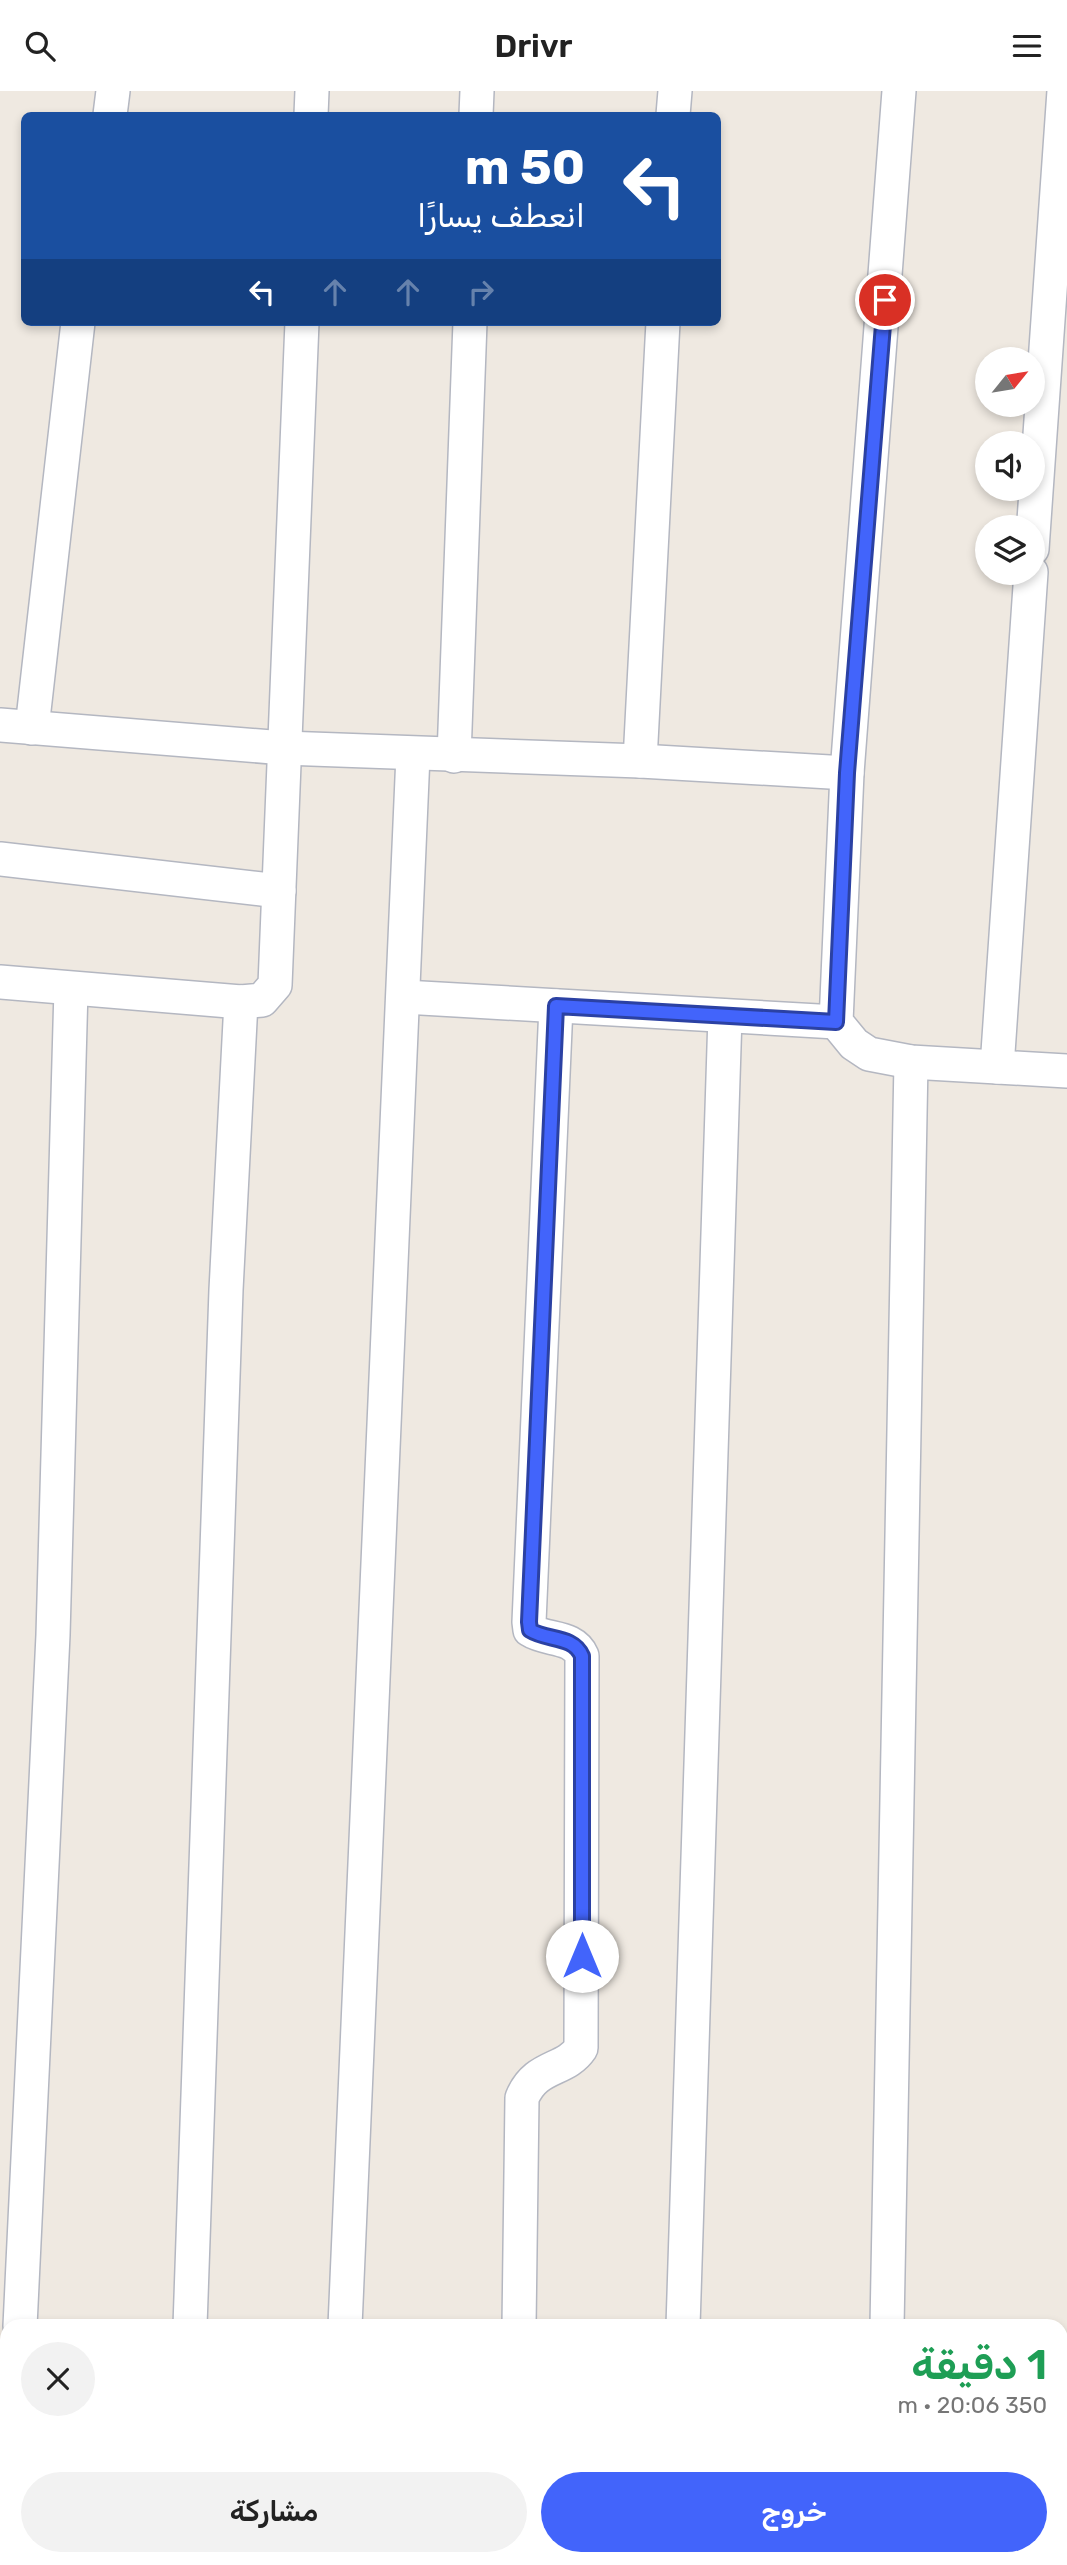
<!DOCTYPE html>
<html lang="ar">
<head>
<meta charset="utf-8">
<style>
  body { margin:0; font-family:Rubik,Vazirmatn,sans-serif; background:#f2f2f2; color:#222; direction:rtl; height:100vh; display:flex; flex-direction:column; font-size:26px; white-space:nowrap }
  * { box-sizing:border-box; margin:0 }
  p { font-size:23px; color:#767676 }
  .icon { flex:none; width:38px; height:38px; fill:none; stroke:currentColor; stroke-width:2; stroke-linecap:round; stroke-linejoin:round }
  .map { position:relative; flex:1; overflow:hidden; direction:ltr }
  .side { position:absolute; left:0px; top:2228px; width:1068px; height:247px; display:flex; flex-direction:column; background:#fff; border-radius:21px 21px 0 0; box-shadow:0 4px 10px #0003; direction:rtl }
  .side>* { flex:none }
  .banner { position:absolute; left:21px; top:21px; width:700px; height:214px; border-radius:10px; box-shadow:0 4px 10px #0003; direction:rtl; background:#1a4fa0; color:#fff; overflow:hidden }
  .needle { width:46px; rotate:60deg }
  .controls { position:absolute; left:975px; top:256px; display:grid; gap:14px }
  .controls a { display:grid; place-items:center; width:70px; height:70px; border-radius:50%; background:#fff; box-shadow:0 4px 10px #0003; font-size:35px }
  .pin { position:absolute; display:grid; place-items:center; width:60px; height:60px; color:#fff; margin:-30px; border:4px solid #fff; border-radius:50%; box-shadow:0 2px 7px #0007 }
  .me { position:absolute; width:77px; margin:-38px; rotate:0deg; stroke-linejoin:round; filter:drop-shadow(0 0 5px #0008) }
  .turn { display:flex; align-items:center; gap:24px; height:147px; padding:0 21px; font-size:32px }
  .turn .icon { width:91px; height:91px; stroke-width:2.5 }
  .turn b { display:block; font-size:49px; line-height:60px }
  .lanes { display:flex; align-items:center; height:66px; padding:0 21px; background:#0003; justify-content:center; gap:35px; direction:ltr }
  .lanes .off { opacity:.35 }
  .round { display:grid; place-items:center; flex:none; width:74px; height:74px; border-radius:37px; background:#f2f2f2 }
  .headline { display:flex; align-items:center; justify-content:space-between; height:119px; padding:0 21px }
  h1 { font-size:42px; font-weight:600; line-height:52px; color:#1e9e55 }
  .action { display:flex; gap:14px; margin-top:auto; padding:14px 21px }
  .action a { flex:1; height:80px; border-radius:42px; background:#4264fb; color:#fff; font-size:28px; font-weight:600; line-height:80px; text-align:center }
  .action a+a { background:#f2f2f2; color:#222 }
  header { display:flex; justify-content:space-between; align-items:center; height:91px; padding:0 21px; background:#fff; font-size:32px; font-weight:600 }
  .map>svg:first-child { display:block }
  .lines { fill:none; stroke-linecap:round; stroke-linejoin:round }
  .minor-casing { stroke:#b4b7c1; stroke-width:36 }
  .minor { stroke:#fff; stroke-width:33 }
  .route-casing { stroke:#2b41a3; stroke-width:18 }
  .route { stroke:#4264fb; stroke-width:12 }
</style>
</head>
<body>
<header><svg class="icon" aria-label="menu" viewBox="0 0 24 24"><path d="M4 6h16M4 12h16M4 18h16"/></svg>Drivr<svg class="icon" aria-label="search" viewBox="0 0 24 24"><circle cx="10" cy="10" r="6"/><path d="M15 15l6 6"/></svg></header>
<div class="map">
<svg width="1067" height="2474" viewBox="0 0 1067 2474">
  <rect width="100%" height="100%" fill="#efe9e1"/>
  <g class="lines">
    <defs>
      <g id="minor">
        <path d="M899,0L847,682L836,931L854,953L869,963L911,971L1067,980"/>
        <path d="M110,24L113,0"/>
        <path d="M311,24L312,0"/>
        <path d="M476,24L477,0"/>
        <path d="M673,24L675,0"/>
        <path d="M1032,458L1064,0"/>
        <path d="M0,634L284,657L640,670L847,682"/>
        <path d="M32,637L78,231"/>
        <path d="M454,665L470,231"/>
        <path d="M640,670L663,231"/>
        <path d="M0,768L279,800"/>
        <path d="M0,891L241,911L262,909L275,894L302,231"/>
        <path d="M404,906L836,931"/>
        <path d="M997,976L1031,481"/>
        <path d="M20,2235L53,1544L71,898"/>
        <path d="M190,2235L226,1199L241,911"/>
        <path d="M345,2235L413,664"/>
        <path d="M519,2235L522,2007C536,1973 565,1981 581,1957L582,1565C573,1544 547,1550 530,1539L529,1531L556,915"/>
        <path d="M683,2235L725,925"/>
        <path d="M887,2235L911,971"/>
        <path d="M8,2474L9,2468"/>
        <path d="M186,2474V2468"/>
        <path d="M340,2474V2468"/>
        <path d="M508,2474L509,2468"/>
        <path d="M675,2474V2468"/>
        <path d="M883,2474V2468"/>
      </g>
    </defs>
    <use href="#minor" class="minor-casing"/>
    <use href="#minor" class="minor"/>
  </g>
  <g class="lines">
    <defs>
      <path id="route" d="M582,1865V1565C573,1544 547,1550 530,1539L529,1531L556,915L836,931L847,682L885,209"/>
    </defs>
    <use href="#route" class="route-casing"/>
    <use href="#route" class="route"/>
  </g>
</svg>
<div class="controls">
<a><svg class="needle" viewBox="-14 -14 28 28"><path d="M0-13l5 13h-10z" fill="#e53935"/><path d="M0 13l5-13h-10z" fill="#767676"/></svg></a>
<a><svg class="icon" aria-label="sound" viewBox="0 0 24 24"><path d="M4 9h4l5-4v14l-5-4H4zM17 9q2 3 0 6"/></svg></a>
<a><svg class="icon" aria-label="layers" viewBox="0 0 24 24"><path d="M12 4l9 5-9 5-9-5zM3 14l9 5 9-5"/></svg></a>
</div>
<div class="pin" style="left:885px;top:209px;background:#d93025"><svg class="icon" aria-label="arrive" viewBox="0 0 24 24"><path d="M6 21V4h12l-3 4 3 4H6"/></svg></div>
<svg class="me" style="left:582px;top:1865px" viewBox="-20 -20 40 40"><circle r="19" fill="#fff"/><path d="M0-13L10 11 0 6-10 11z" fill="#4264fb"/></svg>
<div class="banner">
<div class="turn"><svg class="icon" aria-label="left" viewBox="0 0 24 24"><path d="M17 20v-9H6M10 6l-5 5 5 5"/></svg><div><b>50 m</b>انعطف يسارًا</div></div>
<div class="lanes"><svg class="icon" aria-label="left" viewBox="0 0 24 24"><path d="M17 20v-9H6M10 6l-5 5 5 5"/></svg><svg class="icon off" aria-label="ahead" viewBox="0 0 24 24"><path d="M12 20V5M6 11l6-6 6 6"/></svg><svg class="icon off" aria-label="ahead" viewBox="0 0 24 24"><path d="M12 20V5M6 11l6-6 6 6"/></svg><svg class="icon off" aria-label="right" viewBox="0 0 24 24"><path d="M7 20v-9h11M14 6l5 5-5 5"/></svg></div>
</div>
<section class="side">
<div class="headline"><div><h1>1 دقيقة</h1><p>350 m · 20:06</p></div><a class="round"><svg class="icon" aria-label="close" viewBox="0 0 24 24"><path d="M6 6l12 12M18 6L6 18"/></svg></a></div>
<div class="action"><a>خروج</a><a>مشاركة</a></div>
</section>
</div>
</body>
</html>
